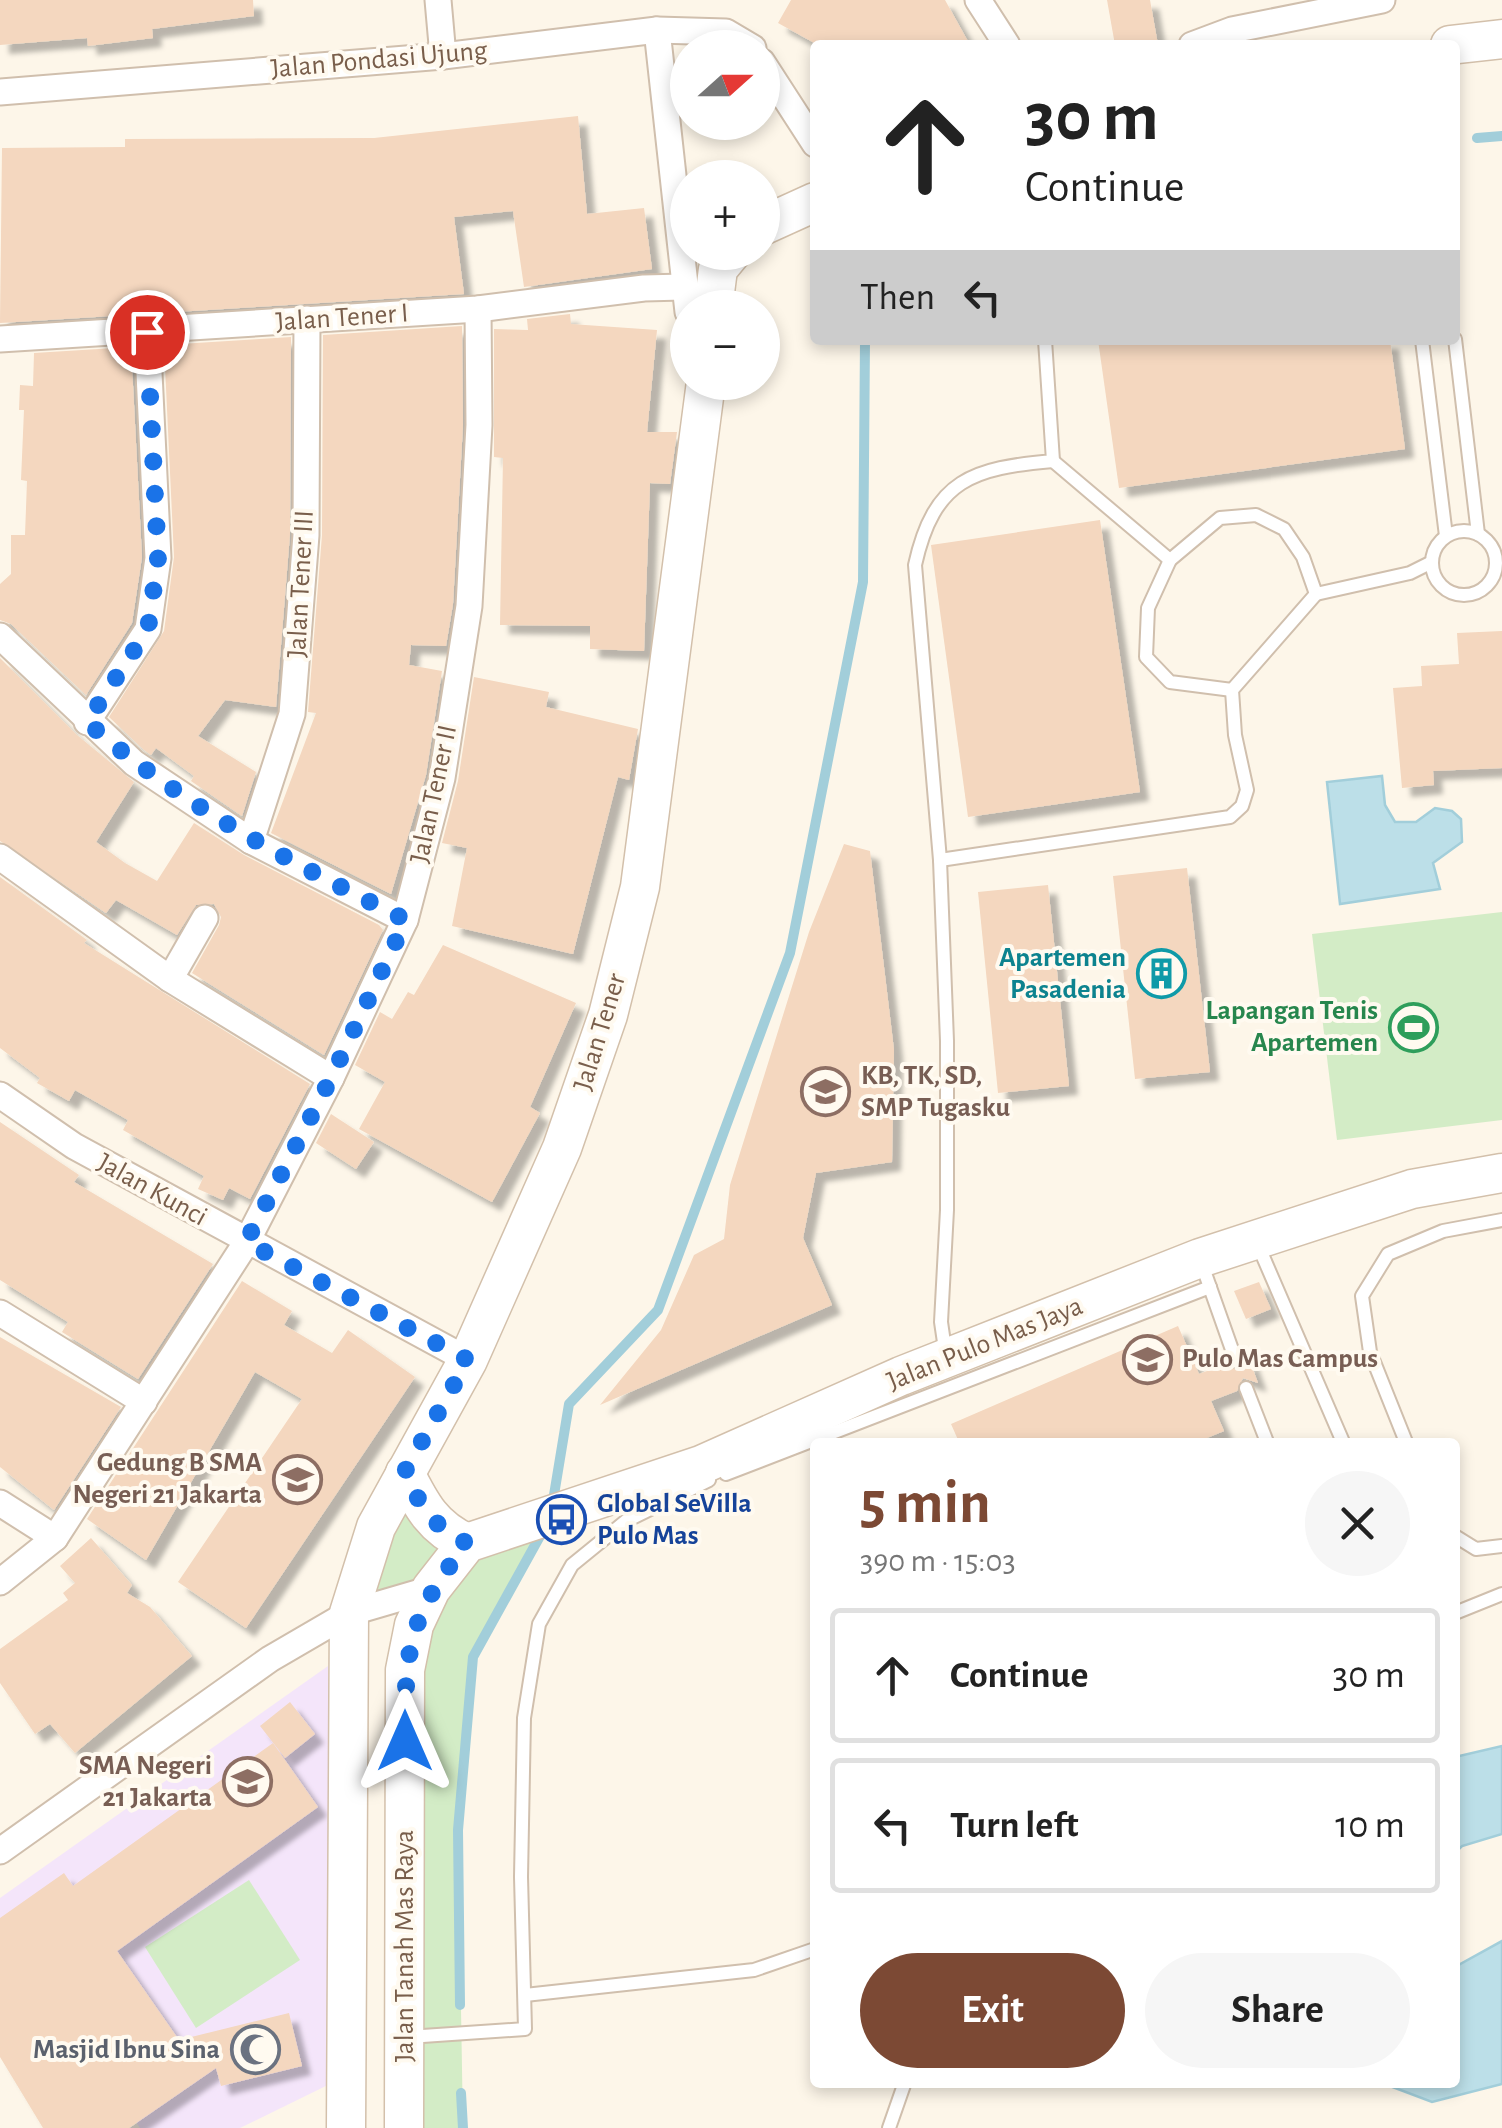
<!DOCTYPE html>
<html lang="en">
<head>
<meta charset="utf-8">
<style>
  body { margin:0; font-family:"Alegreya Sans",sans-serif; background:#f6f6f6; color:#222; height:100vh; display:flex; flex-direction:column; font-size:38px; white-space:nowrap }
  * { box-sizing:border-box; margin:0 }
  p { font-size:32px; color:#767676 }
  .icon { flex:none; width:55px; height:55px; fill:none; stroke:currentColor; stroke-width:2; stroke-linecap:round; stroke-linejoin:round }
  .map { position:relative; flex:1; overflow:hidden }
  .drawer { position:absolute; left:810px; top:1438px; width:650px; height:650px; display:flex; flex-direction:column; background:#fff; border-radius:10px; box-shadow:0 5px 15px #0003 }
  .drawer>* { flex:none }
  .banner { position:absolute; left:810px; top:40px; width:650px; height:305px; border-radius:10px; box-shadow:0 5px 15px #0003; background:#fff; color:#222; overflow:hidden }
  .needle { width:65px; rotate:69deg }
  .buttons { position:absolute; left:670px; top:30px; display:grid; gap:20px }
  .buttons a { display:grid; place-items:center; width:110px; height:110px; border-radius:50%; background:#fff; box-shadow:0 5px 15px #0003; font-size:50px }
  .pin { position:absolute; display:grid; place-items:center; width:85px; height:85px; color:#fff; margin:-42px; border:5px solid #fff; border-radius:50%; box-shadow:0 2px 10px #0007 }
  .me { position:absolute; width:110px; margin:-55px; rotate:0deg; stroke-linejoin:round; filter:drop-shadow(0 0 8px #0008) }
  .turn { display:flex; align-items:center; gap:35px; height:210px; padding:0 50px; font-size:45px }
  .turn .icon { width:130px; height:130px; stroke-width:2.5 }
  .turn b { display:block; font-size:70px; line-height:85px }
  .then { display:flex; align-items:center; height:95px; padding:0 50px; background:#0003; gap:20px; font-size:38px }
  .round { display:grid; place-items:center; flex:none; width:105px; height:105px; border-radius:52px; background:#f6f6f6 }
  .overview { display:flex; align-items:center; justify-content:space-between; height:170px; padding:0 50px }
  h1 { font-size:60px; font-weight:700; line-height:75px; color:#7c4934 }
  .primary-button { display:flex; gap:20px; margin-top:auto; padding:20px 50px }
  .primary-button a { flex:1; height:115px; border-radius:60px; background:#7c4934; color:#fff; font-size:40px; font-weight:700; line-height:115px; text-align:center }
  .primary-button a+a { background:#f6f6f6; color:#222 }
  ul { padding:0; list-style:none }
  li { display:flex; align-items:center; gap:30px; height:135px; margin:0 20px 15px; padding:0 30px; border:5px solid #e0e0e0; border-radius:10px }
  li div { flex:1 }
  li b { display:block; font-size:38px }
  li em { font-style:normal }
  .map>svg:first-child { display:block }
  .education { fill:#f4e5fa }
  .green { fill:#d3ecc6 }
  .water { fill:#bcdfe8; stroke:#a2ceda; stroke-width:2.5 }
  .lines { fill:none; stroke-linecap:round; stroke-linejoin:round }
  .stream { stroke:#a2ceda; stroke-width:10 }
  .building { fill:#f4d7bf; filter:url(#shadow) }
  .lane-casing { stroke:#d0bfad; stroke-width:16 }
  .street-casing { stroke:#d0bfad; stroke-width:29 }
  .secondary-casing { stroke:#d3c0ab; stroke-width:41 }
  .lane { stroke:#fff; stroke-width:12 }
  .street { stroke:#fff; stroke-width:25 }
  .secondary { stroke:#fff; stroke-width:38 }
  .route { stroke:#1a73e8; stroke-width:18; stroke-dasharray:0 32.4 }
  .labels { text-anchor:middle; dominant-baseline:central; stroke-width:8; stroke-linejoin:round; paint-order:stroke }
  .street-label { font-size:28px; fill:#795e4b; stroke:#fffaf0 }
  .culture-label { font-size:28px; font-weight:bold; fill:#0d838f; stroke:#fffaf0; text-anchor:end }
  .leisure-label { font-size:28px; font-weight:bold; fill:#27864d; stroke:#fffaf0; text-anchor:end }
  .education-label { font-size:28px; font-weight:bold; fill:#785e54; stroke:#fffaf0; text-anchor:start }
  .transit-label { font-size:28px; font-weight:bold; fill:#164399; stroke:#fffaf0; text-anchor:start }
  .worship-label { font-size:28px; font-weight:bold; fill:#5b616d; stroke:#fffaf0; text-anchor:end }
</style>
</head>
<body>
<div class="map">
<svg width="1502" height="2128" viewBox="0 0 1502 2128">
  <defs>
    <filter id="shadow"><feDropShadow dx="9" dy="9" stdDeviation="2.5" flood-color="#0004"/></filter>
  </defs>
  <rect width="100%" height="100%" fill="#fdf6e9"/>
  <path class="education" d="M328,1666L334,2082L240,2128H140L0,1920V1898Z"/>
  <g class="green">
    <path d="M1502,912V1120L1337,1140L1312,934Z"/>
    <path d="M405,1473L444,1532L550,1516L473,1657L458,1830L463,2128H407L405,1670L430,1590L349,1613Z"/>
    <path d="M249,1880L300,1960L196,2028L145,1947Z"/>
  </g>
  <g class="water">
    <path d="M1382,776L1385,805L1395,822H1416L1435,808L1452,811L1461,819L1462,842L1433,863L1440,889L1340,904L1327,782Z"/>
    <path d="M1502,1746V1834L1462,1846L1455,1853V1757Z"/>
    <path d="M1502,1941V2084L1432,2102L1382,2083L1455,2082V1967Z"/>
  </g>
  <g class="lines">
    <g class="stream">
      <path d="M1477,138L1502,136"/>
      <path d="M552,1507L569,1404L658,1310L790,953L863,582L865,340"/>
      <path d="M460,2005L458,1830L473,1657L545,1527"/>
      <path d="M461,2093L463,2128"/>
    </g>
  </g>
  <g class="building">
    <path d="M0,0H253L254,16L152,29L153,38L88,46L87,38L0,45Z"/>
    <path d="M791,0H945L970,45H818L778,23Z"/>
    <path d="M1107,0H1150L1158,45H1115Z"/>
    <path d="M578,116L587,214L644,208L652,269L524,287L513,211L454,217L464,294L0,323L2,148L125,147V139L374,138Z"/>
    <path d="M570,314L571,324L657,330L647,432H677L670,484L650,483L644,651L590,649V626L500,625L503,458L494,457V329L528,330L527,319Z"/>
    <path d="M462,326L463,425L453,604L446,646L411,645L409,665L442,671L426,775L391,894L271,833L316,713L308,712L322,535L323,335Z"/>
    <path d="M291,337L290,534L276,707L225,700L198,736L256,772L242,816L191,781L194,776L156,748L151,755L144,750L109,717L164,631L174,557L164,345Z"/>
    <path d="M1098,340H1390L1405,449L1119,488Z"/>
    <path d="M131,347L142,557L132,623L86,695L11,624L0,620V584L11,574V535H25L27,481L21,480L24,410H19L20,385L33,386L34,353Z"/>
    <path d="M1100,520L1140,792L968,817L931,545Z"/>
    <path d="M1502,631V768L1433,771L1434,785L1402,788L1393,688L1422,686L1421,666L1459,664L1457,633Z"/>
    <path d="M0,658L77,735L134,782L96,842L125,863L157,881L194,823L244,855L379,925L383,930L324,1055L192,973L219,925L221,917L214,904L196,905L177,935L116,900L106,913L0,841Z"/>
    <path d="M474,677L549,692L546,707L638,729L629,780L618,777L573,954L452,926L467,848L442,843L458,781Z"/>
    <path d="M844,844L870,851L894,1050L892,1162L816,1173L803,1238L832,1305L600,1405L661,1330L694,1255L724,1239L730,1185L809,932Z"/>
    <path d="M1187,868L1210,1072L1135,1079L1113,876Z"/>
    <path d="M0,877L87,940L84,943L310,1084L250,1199L229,1188L223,1200L198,1189L204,1176L123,1130L128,1120L75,1090L69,1101L37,1083L40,1078L0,1048Z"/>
    <path d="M1048,885L1069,1086L998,1093L978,892Z"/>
    <path d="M443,945L576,1003L530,1107L540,1113L492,1202L359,1129L385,1082L355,1065L380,1012L392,1019L408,992L414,995Z"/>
    <path d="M331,1114L374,1142L356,1169L316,1143Z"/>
    <path d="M0,1122L79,1175L74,1182L213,1264L138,1379L62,1332L68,1322L0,1280Z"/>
    <path d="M242,1281L292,1311L284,1325L332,1353L348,1330L415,1377L246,1628L178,1582L302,1399L255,1372L146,1560L87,1519Z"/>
    <path d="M1259,1282L1271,1309L1246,1319L1234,1291Z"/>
    <path d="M1178,1326L1199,1374L1226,1364L1240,1370L1248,1356L1258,1383L1243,1378L1237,1391L1211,1401L1224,1431L1197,1442H959L951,1424Z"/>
    <path d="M0,1337L121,1407L54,1510L0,1467Z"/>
    <path d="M91,1538L132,1585L127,1593L150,1607L192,1656L75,1753L50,1724L35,1734L0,1683V1649L68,1600L63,1593L75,1583L60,1566Z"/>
    <path d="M290,1702L315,1734L285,1758L260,1726Z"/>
    <path d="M273,1743L318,1807L117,1951L179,2040L289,2013L302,2066L221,2086L216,2068L129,2128H43L0,2057V1918L64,1873L73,1886Z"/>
  </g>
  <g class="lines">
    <defs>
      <g id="lane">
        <path d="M1455,339L1478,534"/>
        <path d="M1422,340L1446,536"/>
        <path d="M1053,461L1170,560L1220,518L1256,515L1284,529L1303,557L1316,594L1410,573L1432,562"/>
        <circle cx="1464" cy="563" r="32"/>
        <path d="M1170,560L1148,608L1146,657L1170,682L1232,690"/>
        <path d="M940,860L1230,817L1242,806L1247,790L1235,735L1232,690L1316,594"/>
        <path d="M1258,1245L1343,1442"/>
        <path d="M1200,1259L1236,1361"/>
        <path d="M946,1356L941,1322L947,1210V1041L940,860L915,565C934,479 973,468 1053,461L1045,340"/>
        <path d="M1246,1388L1267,1442"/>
        <path d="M1406,1442L1370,1352L1362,1296L1388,1254L1443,1231L1502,1220"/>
        <path d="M726,1474L1210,1287"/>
        <path d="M1455,1536L1476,1549L1502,1546"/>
        <path d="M1455,1613L1502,1594"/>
        <path d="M525,1995L754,1970L815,1949"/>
        <path d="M408,2037L525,2029L521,1877L524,1718L539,1624L572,1565L626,1521L709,1480"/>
        <path d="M889,2128L905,2082"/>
      </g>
      <g id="street">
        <path d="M438,0L443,56"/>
        <path d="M978,0L1007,45"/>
        <path d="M657,30L688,312"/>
        <path d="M1192,45L1232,30L1382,0"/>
        <path d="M762,62L815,144"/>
        <path d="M0,92L443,56L657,30L726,32L753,48"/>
        <path d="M0,339L478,309L644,288L683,287"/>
        <path d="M0,636L134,763L251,841L405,920"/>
        <path d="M87,722L148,629L158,558L147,332"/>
        <path d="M251,841L292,714L306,535L307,319"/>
        <path d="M0,857L170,979L331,1078"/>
        <path d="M170,979L205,918"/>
        <path d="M0,1095L74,1146L468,1360"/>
        <path d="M0,1313L144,1402"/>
        <path d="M0,1503L55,1538"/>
        <path d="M0,1582L55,1538L246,1243L331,1078L405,920L442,778L469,606L479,425L478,309"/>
        <path d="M0,1851L270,1659L349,1613L431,1589"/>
      </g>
      <g id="secondary">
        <path d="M1450,45L1502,39"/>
        <path d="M762,226L815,202"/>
        <path d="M713,308L718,269L732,252"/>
        <path d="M405,1473C421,1505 433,1528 467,1543"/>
        <path d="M346,2128L349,1613L376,1527L468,1360L562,1148L608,1015L640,887L706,382"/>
        <path d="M404,2128L405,1670L414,1625L431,1589L467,1543L701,1465L901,1376L1200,1258L1412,1189L1502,1173"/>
      </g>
    </defs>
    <use href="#lane" class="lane-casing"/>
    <use href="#street" class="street-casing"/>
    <use href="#secondary" class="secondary-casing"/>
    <use href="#lane" class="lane"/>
    <use href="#street" class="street"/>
    <use href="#secondary" class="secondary"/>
  </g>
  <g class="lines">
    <path class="route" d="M147,332L158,558L148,629L87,722C183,807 293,863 406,920L331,1078L246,1242L468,1360L404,1473C421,1505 433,1528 467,1543C408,1618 405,1647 405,1741"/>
  </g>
  <defs>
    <symbol id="building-ring" viewBox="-11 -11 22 22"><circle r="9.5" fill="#fffaf0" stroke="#0f9aa8" stroke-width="1.5"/><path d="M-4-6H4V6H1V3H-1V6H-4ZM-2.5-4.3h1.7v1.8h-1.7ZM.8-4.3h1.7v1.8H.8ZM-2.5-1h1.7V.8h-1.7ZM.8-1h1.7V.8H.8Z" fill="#0f9aa8"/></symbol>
    <symbol id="stadium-ring" viewBox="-11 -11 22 22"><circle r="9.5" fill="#fffaf0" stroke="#2e9e5b" stroke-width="1.5"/><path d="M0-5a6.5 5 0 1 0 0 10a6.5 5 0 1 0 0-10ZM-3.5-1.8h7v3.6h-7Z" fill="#2e9e5b"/></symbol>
    <symbol id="school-ring" viewBox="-11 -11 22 22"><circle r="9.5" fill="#fffaf0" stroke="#8d6e63" stroke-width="1.5"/><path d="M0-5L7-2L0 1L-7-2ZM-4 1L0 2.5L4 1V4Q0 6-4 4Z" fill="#8d6e63"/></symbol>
    <symbol id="university-ring" viewBox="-11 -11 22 22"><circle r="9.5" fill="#fffaf0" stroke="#8d6e63" stroke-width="1.5"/><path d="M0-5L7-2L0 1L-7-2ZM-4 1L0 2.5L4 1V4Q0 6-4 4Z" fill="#8d6e63"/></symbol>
    <symbol id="bus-ring" viewBox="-11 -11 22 22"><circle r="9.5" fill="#fffaf0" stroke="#1a4fb4" stroke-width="1.5"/><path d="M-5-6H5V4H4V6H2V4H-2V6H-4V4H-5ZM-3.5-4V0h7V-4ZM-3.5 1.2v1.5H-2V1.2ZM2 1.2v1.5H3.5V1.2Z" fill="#1a4fb4"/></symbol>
    <symbol id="mosque-ring" viewBox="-11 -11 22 22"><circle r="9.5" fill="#fffaf0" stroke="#6b7280" stroke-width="1.5"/><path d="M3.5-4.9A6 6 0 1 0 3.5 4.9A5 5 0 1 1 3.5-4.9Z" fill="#6b7280"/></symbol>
  </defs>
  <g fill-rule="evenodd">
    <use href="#building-ring" x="1134" y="946" width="55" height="55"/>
    <use href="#stadium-ring" x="1386" y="1000" width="55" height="55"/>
    <use href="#school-ring" x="798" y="1064" width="55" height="55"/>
    <use href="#university-ring" x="1120" y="1332" width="55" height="55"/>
    <use href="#school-ring" x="270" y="1452" width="55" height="55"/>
    <use href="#bus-ring" x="534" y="1492" width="55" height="55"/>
    <use href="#school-ring" x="220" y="1754" width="55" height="55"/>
    <use href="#mosque-ring" x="228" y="2022" width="55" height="55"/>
  </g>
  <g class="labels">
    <g class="street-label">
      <text transform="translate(379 60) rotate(-5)">Jalan Pondasi Ujung</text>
      <text transform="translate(342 318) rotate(-4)">Jalan Tener I</text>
      <text transform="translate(301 584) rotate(-87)">Jalan Tener III</text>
      <text transform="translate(434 794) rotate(-78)">Jalan Tener II</text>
      <text transform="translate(600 1032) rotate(-73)">Jalan Tener</text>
      <text transform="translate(152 1190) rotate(29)">Jalan Kunci</text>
      <text transform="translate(985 1344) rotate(-22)">Jalan Pulo Mas Jaya</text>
      <text transform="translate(405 1946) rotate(-90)">Jalan Tanah Mas Raya</text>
    </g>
    <g class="culture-label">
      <text x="1126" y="958">Apartemen<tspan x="1126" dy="32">Pasadenia</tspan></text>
    </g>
    <g class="leisure-label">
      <text x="1378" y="1011">Lapangan Tenis<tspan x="1378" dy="32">Apartemen</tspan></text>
    </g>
    <g class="education-label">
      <text x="861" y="1076">KB, TK, SD,<tspan x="861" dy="32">SMP Tugasku</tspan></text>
      <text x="1182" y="1359">Pulo Mas Campus</text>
      <text x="262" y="1463" text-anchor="end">Gedung B SMA<tspan x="262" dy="32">Negeri 21 Jakarta</tspan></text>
      <text x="212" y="1766" text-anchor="end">SMA Negeri<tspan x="212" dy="32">21 Jakarta</tspan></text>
    </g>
    <g class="transit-label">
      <text x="597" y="1504">Global SeVilla<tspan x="597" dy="32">Pulo Mas</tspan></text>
    </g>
    <g class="worship-label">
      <text x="220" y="2050">Masjid Ibnu Sina</text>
    </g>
  </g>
</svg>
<div class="buttons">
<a><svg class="needle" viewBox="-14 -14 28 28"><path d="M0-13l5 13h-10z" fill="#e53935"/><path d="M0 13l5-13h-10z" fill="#767676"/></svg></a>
<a>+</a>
<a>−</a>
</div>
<div class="pin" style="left:147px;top:332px;background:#d93025"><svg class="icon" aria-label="arrive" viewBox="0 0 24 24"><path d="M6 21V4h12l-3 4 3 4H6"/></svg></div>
<svg class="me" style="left:405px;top:1741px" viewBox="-20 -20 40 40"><path d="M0-17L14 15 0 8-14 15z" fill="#1a73e8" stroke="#fff" stroke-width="4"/></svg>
<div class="banner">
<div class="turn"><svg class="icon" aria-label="ahead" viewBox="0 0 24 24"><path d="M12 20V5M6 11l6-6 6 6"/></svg><div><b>30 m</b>Continue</div></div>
<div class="then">Then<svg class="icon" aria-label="left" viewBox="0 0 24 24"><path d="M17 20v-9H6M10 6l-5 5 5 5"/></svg></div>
</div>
<section class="drawer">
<div class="overview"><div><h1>5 min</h1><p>390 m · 15:03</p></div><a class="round"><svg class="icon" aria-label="close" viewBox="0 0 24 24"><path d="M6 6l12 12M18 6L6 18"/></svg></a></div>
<ul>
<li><svg class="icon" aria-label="ahead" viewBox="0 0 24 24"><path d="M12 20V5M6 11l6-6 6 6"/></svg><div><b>Continue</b></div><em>30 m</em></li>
<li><svg class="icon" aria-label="left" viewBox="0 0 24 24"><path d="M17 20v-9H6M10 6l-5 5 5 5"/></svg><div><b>Turn left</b></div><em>10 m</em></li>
</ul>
<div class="primary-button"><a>Exit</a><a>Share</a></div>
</section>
</div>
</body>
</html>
